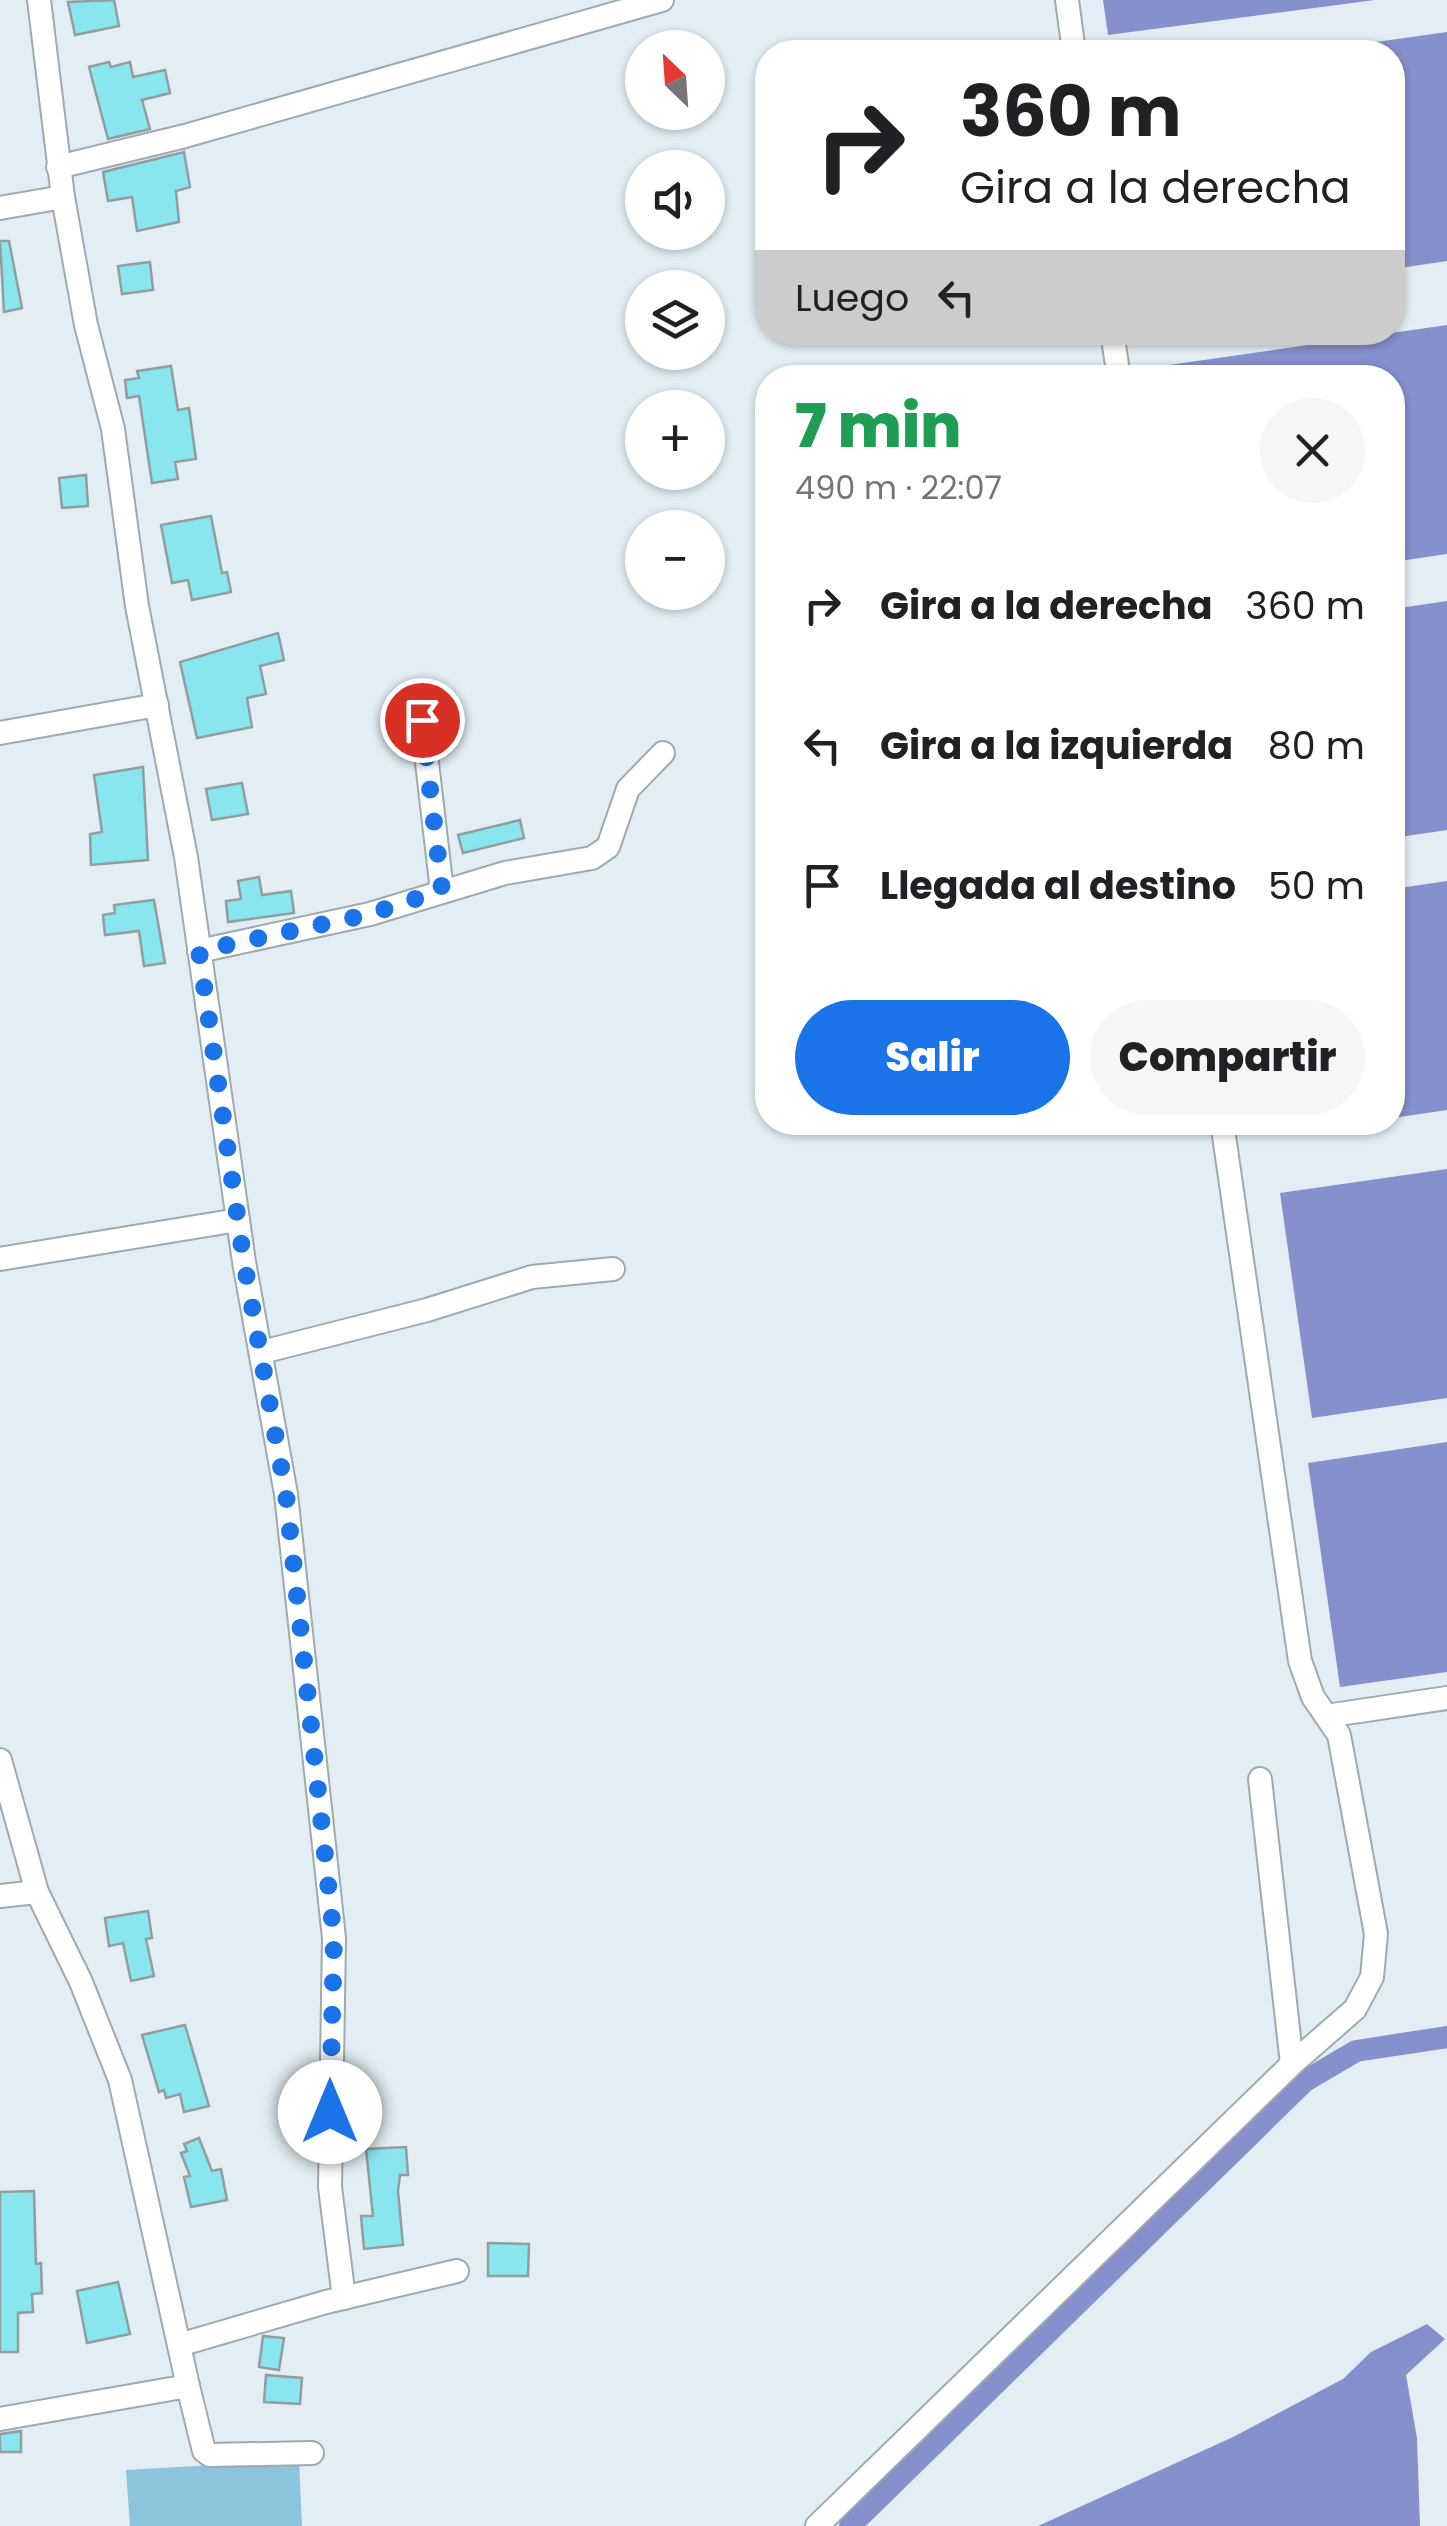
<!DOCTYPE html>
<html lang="es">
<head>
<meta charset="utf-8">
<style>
  body { margin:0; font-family:Poppins,sans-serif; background:#f6f6f6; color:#202124; height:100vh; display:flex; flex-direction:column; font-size:38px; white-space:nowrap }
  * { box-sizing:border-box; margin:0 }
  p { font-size:32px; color:#757577 }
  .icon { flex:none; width:55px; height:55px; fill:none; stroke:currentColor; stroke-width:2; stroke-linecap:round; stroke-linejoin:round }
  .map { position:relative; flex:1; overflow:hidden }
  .details { position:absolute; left:755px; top:365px; width:650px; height:770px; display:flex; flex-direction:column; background:#fff; border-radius:40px; box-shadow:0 2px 8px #0004 }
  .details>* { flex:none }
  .guide { position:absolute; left:755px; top:40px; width:650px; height:305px; border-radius:40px; box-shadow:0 2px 8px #0004; background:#fff; color:#202124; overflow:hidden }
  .needle { width:65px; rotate:335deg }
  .tools { position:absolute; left:625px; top:30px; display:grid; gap:20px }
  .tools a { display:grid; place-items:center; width:100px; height:100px; border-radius:50%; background:#fff; box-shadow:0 2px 8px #0004; font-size:50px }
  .pin { position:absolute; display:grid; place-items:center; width:85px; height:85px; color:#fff; margin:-42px; border:5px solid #fff; border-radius:50%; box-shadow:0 2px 10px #0007 }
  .me { position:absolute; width:110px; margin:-55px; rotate:0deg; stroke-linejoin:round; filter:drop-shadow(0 0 8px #0008) }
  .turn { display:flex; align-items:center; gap:35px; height:210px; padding:0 40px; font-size:45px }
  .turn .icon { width:130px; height:130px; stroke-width:2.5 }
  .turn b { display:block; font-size:70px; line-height:85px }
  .then { display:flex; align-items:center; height:95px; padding:0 40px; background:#0003; gap:20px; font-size:38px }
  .round { display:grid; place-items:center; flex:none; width:105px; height:105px; border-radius:52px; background:#f6f6f6 }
  .overview { display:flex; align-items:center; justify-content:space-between; height:170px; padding:0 40px }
  h1 { font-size:60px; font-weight:800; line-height:75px; color:#1e9e55 }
  .cta { display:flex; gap:20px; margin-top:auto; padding:20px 40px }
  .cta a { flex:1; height:115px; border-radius:60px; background:#1a73e8; color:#fff; font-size:40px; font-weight:800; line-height:115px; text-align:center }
  .cta a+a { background:#f6f6f6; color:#202124 }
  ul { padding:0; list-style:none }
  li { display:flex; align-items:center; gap:30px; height:140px; padding:0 40px }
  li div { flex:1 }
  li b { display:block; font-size:38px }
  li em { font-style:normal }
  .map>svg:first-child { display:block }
  .green { fill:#8cc4dd }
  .water { fill:#8590cc }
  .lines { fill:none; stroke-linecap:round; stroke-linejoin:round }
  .canal { stroke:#8590cc; stroke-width:22 }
  .building { fill:#89e6ee; stroke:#909e9f; stroke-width:2.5 }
  .minor-casing { stroke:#9faab0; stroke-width:26 }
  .minor { stroke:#fff; stroke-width:22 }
  .route { stroke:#1a73e8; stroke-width:18; stroke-dasharray:0 32.4 }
</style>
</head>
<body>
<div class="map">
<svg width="1447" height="2526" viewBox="0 0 1447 2526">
  <rect width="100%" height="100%" fill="#e2eef4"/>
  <path class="green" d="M299,2460L302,2526H130L126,2470Z"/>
  <g class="water">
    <path d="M1103,0H1375L1108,35Z"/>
    <path d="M1447,32V261L1393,269L1392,52H1305Z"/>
    <path d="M1447,325V554L1393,562L1392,378L1157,377L1155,367Z"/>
    <path d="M1447,601V830L1393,838V609Z"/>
    <path d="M1447,881V1110L1393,1118V889Z"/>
    <path d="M1447,1169V1398L1312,1418L1280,1193Z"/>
    <path d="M1447,1442V1672L1340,1687L1308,1463Z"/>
    <path d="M1427,2324L1445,2339L1406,2375L1417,2438L1420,2526H1038L1233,2437L1343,2379L1371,2352Z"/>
  </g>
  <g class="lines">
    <path class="canal" d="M850,2526L1305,2081L1356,2051L1447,2037"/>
  </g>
  <g class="building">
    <path d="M114,0L119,26L75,35L68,2Z"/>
    <path d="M109,62L111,67L130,62L133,77L165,70L170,93L142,100L150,129L108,139L89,67Z"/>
    <path d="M184,152L190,187L176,191L179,222L137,231L132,197L108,201L103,172Z"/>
    <path d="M0,241H9L22,308L4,312Z"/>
    <path d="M150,262L153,290L122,294L118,266Z"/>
    <path d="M171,366L178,410L189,408L196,459L175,462L178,479L152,483L139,396L127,398L125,380L139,378L137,371Z"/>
    <path d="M86,475L88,506L62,508L59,478Z"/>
    <path d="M211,516L222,573L227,572L231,592L192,600L188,580L172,583L161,525Z"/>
    <path d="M278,633L284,660L260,666L266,694L247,698L252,727L197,738L180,662Z"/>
    <path d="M143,767L148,860L91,865L90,834L102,832L94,775Z"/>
    <path d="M242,783L248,814L212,820L206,789Z"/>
    <path d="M520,820L524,838L463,853L458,835Z"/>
    <path d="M259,877L262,895L291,891L294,913L228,922L226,901L241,899L238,881Z"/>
    <path d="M154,900L165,963L144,966L139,931L105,935L103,915L115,913L114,905Z"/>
    <path d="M148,1911L152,1938L146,1939L154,1976L131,1981L123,1943L109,1946L105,1918Z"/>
    <path d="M185,2025L209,2106L184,2112L180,2094L166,2098L164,2090L159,2092L142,2035Z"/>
    <path d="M199,2138L212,2171L221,2169L227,2200L191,2207L184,2177L190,2176L181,2153L187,2151L184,2144Z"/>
    <path d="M406,2147L408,2175H400L398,2191L403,2245L364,2249L361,2216H373L366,2149Z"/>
    <path d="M34,2191L36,2264L41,2263L42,2293L32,2294L33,2312L18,2313V2352H0V2192Z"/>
    <path d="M488,2243L529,2244L528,2276H488Z"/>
    <path d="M118,2282L130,2334L87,2343L77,2291Z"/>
    <path d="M263,2336L284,2338L279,2370L259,2367Z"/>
    <path d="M266,2375L302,2378L300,2404L264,2402Z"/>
    <path d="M21,2431V2452H0V2434Z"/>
  </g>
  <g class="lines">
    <defs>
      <g id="minor">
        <path d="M39,0L63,197L86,325L113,429L137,606L186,857L244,1262L286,1494L334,1938L330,2187L344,2298"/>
        <path d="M1067,0L1074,52"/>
        <path d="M58,167L185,136L662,0"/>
        <path d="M0,208L63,197"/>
        <path d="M1112,332L1119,378"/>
        <path d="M422,720L442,891"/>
        <path d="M0,733L157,705"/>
        <path d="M199,951L370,914L505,873L592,858L608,847L628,789L663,753"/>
        <path d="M0,1259L238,1220"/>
        <path d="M262,1352L427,1310L532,1277L613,1269"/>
        <path d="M1326,1716L1447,1698"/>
        <path d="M0,1760L37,1892L81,1982L120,2080L188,2386L0,2419"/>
        <path d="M1260,1779L1292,2064"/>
        <path d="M0,1896L37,1892"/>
        <path d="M179,2345L326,2302L457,2271"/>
        <path d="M188,2386L204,2451L210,2455L312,2453"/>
        <path d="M817,2526L1292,2064L1355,2009L1372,1977L1376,1934L1339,1735L1313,1697L1300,1661L1222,1122"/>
      </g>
    </defs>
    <use href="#minor" class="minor-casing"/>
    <use href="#minor" class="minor"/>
  </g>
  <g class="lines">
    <path class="route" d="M330,2112L334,1938L286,1494L244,1262L199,951L370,914L442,890L422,720"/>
  </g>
</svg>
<div class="tools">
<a><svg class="needle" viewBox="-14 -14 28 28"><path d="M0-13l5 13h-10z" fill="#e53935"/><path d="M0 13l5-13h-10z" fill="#757577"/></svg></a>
<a><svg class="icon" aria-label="sound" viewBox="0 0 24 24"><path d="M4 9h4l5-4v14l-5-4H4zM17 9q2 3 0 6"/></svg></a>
<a><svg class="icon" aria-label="layers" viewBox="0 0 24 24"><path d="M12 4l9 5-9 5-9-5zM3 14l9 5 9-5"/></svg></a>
<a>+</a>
<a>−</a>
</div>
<div class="pin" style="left:422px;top:720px;background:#d93025"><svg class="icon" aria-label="arrive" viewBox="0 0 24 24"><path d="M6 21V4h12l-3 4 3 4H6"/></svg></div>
<svg class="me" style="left:330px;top:2112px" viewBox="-20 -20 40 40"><circle r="19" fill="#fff"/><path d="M0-13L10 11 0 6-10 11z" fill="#1a73e8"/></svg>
<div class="guide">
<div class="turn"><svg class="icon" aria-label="right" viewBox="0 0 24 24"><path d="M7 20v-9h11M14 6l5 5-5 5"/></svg><div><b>360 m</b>Gira a la derecha</div></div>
<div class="then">Luego<svg class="icon" aria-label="left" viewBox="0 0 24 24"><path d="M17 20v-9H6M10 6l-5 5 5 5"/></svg></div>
</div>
<section class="details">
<div class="overview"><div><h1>7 min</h1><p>490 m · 22:07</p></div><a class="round"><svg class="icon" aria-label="close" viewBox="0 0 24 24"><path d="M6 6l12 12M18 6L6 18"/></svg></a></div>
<ul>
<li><svg class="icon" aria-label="right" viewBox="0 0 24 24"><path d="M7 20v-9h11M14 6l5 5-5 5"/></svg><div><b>Gira a la derecha</b></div><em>360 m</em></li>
<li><svg class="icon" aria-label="left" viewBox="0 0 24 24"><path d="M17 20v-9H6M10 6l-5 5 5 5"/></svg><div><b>Gira a la izquierda</b></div><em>80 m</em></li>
<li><svg class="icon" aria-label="arrive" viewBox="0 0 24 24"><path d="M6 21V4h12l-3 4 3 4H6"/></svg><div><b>Llegada al destino</b></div><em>50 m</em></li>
</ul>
<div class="cta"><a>Salir</a><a>Compartir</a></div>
</section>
</div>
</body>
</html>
